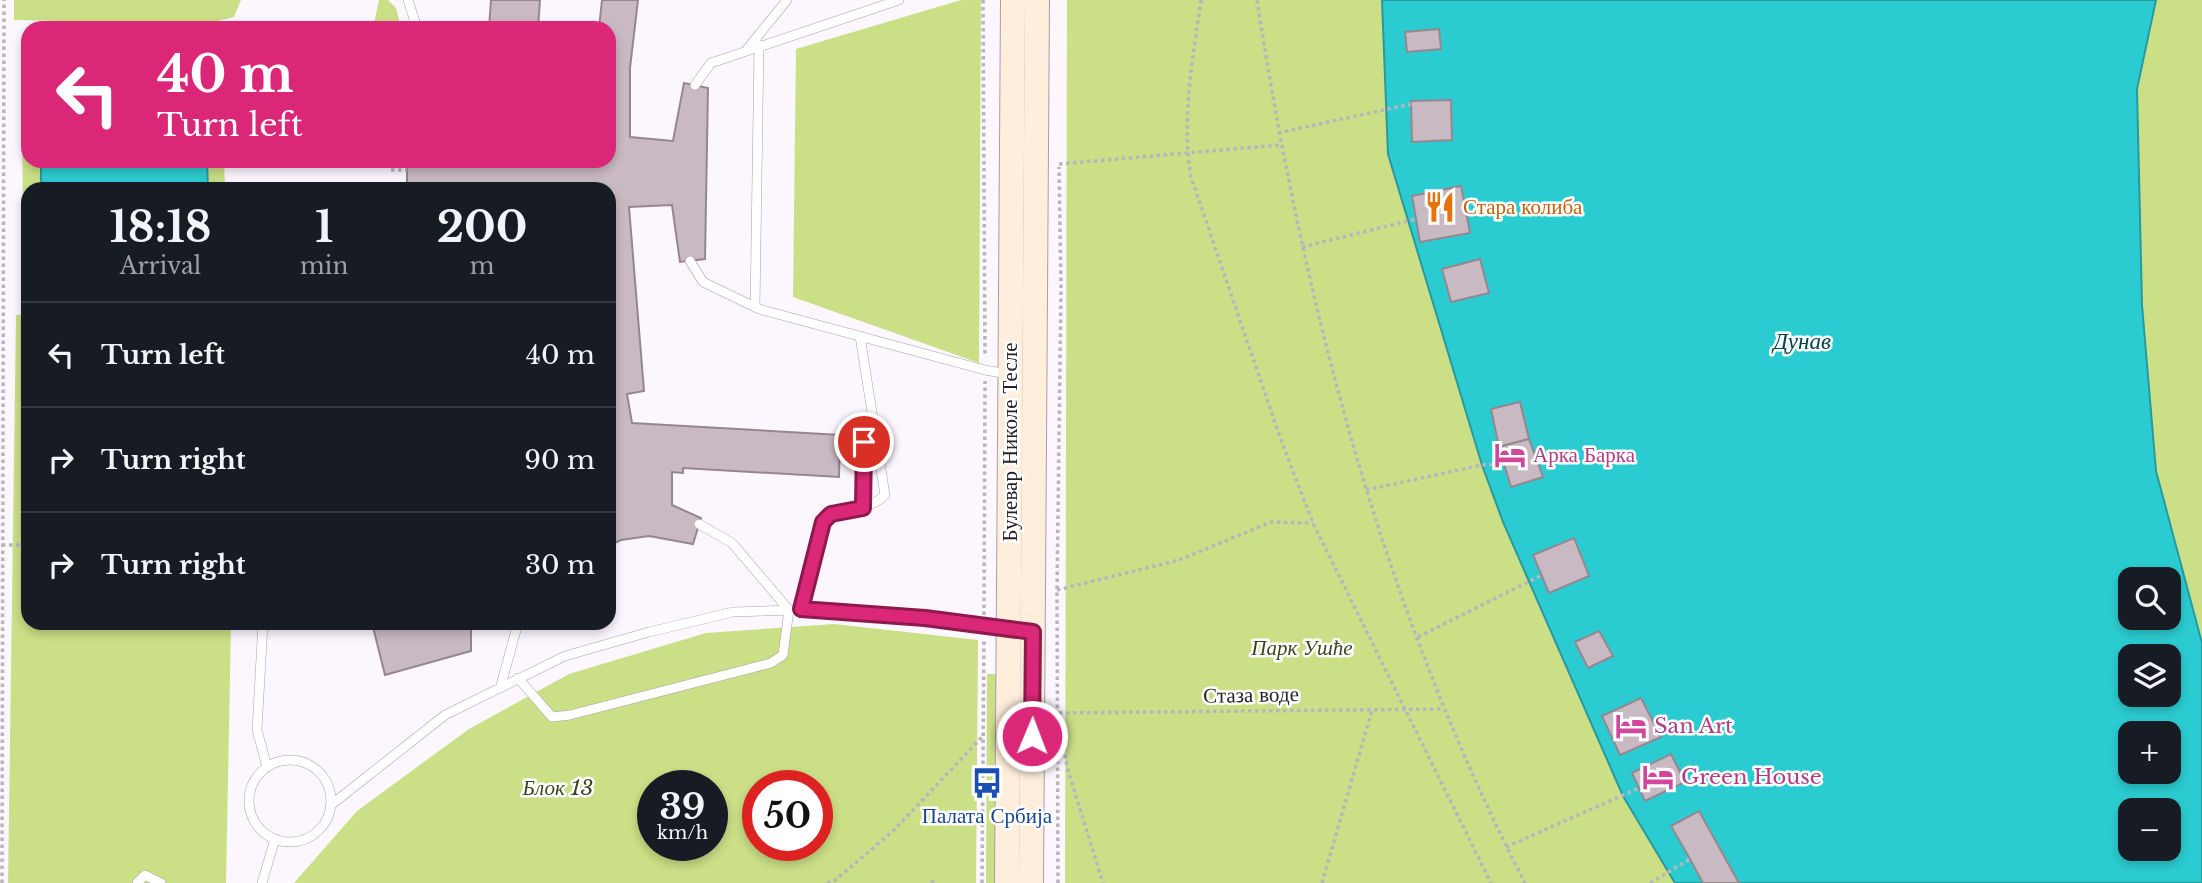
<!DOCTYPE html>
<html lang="en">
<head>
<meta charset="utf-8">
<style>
  body { margin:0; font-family:"Libre Baskerville",serif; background:#20242c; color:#f1f3f6; height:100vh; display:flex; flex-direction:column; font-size:26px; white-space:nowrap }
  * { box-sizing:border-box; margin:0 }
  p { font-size:23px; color:#9ea1a6 }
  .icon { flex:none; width:38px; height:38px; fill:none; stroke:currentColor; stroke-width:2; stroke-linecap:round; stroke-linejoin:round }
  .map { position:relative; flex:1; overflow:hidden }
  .side { position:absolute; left:21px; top:182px; width:595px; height:448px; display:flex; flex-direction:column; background:#171b24; border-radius:21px; box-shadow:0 4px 10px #0003 }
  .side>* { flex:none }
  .hud { position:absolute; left:21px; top:21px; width:595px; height:147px; border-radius:21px; box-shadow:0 4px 10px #0003; background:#db2777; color:#fff; overflow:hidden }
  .controls { position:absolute; left:2118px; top:567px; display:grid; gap:14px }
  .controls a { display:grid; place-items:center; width:63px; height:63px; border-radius:14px; background:#171b24; box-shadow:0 4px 10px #0003; font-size:35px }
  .speed { position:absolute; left:637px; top:770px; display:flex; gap:14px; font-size:35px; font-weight:700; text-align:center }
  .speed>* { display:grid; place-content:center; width:91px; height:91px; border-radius:50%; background:#171b24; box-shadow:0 4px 10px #0003; line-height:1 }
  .speed small { font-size:18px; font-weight:400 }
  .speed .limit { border:10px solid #d22; background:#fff; color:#111 }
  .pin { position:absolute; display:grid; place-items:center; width:60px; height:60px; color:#fff; margin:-30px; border:4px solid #fff; border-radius:50%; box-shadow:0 2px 7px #0007 }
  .me { position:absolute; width:77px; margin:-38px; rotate:1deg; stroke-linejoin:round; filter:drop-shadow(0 0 5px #0008) }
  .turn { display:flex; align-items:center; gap:24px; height:147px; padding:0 21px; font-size:32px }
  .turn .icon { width:91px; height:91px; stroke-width:2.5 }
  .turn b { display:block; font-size:49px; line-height:60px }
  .eta { display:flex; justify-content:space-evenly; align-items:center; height:119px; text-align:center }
  .eta b { font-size:42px; font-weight:800; line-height:49px }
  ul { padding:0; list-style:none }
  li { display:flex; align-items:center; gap:21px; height:105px; padding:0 21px; border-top:2px solid #363941 }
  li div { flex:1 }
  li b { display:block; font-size:26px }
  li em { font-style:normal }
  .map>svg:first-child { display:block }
  .green { fill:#cadf86; fill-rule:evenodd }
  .water { fill:#2bccd1; stroke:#29999e; stroke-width:2; fill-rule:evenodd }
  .building { fill:#c9b9c2; stroke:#96878f; stroke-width:2 }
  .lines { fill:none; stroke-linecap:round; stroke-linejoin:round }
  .service-casing { stroke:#a89eaa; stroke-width:10 }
  .secondary-casing { stroke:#a89eaa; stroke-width:26 }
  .path { stroke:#bab5bc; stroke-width:3.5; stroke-dasharray:3.5 3.5; stroke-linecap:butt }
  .service { stroke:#fff; stroke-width:9 }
  .secondary { stroke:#ffeedc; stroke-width:24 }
  .route-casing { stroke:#8e194d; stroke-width:18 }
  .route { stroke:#db2777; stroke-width:12 }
  .labels { text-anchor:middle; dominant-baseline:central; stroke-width:5; stroke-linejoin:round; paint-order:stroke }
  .food-label { font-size:21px; fill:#c56008; stroke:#fff; text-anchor:start }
  .street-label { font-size:21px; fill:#252126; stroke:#fff }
  .hotel-label { font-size:21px; fill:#b23c85; stroke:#fff; text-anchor:start }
  .park-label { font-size:21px; font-style:italic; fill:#3c451d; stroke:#fff }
  .transit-label { font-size:21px; fill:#164399; stroke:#fff }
  .water-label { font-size:23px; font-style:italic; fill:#004648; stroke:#fff }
</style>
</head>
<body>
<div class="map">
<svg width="2202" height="883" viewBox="0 0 2202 883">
  <rect width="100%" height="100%" fill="#fcf6fe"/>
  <g class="green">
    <path d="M14,0H241L234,17L205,24L14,20Z"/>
    <path d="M379,0H388L396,8L401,28H373Z"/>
    <path d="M961,0H981L979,363L793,297L796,49Z"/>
    <path d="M1067,0H1382L1388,154L1503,522L1623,796L1675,883H1065Z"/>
    <path d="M2156,0H2202V643L2156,471L2142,305L2137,89Z"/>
    <path d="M22,126H28V161H224L225,189H28V215H23Z"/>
    <path d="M28,314V623H231L226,883H8L16,315Z"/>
    <path d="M834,624L978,640L976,883H294L357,811L469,729L569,674L706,633ZM653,786H712V845H653ZM758,786H817V845H758Z"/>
    <path d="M987,674H997L996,883H986Z"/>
  </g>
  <g class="water">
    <path d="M1382,0H2156L2137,89L2142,305L2156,471L2202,643V883H1675L1623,796L1503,522L1482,465L1388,154ZM2130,579H2168V618H2130ZM2130,656H2168V695H2130ZM2130,733H2168V772H2130ZM2130,810H2168V849H2130Z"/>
    <path d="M41,161H207L208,189H41Z"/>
  </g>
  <g class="building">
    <path d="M491,0H540L538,28H489Z"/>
    <path d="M602,0H638L630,68V137L673,141L684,83L708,88L705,259L680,262L672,205L629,207L644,391L627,394L632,423L840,435L839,477L683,468V473L672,472V505L701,518L693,544L649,536L621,540L609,546V189H407V161H609V28H599Z"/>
    <path d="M1439,29L1441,49L1407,52L1405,32Z"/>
    <path d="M1451,100L1452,140L1412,142L1411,101Z"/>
    <path d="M1461,186L1470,233L1420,242L1412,196Z"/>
    <path d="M1480,259L1489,293L1451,302L1442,269Z"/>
    <path d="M1520,402L1529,439L1499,447L1491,409Z"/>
    <path d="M1529,439L1543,477L1511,487L1499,447Z"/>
    <path d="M1574,538L1589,576L1549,593L1533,555Z"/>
    <path d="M372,623H471V651L385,675Z"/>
    <path d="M1599,631L1613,656L1588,668L1575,642Z"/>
    <path d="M1641,698L1661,737L1620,755L1602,716Z"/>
    <path d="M1671,754L1685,782L1645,801L1632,773Z"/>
    <path d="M1699,811L1739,883H1703L1690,859L1671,826Z"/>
  </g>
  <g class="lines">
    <defs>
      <g id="service">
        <path d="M408,0L417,28"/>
        <path d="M748,48L787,0"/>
        <path d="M695,85L711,63L899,0"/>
        <path d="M690,261L703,282L759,309L985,370L1008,374"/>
        <path d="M755,307L759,45"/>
        <path d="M863,508L864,442L878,440"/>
        <path d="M801,609L823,522C840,504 866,514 885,495L860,336"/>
        <path d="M263,623L257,730L267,767"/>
        <path d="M518,678L552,717L570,715L771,663L783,655L789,610L732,543L699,524"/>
        <path d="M501,685L518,623"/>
        <circle cx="290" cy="801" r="41"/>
        <path d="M331,805L445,715L565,656L649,632L733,612L821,609L1008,629"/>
        <path d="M137,883L145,875L161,883"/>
        <path d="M262,883L275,839"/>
      </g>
      <g id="secondary">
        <path d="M1007,883L1013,0"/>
        <path d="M1031,883L1037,0"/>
      </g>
    </defs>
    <use href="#service" class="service-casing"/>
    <use href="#secondary" class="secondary-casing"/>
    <g class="path">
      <path d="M983,0L985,356"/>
      <path d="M1201,0C1193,57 1181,119 1191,177L1282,443L1313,523L1491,883"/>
      <path d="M1257,0C1304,305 1383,608 1525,883"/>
      <path d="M1278,133L1411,104"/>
      <path d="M1059,164L1280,145"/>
      <path d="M391,170H407"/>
      <path d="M1302,247L1416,219"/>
      <path d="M1366,490L1482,465L1504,464"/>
      <path d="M2,545H28"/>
      <path d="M1057,590L1179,560L1271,522L1313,523"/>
      <path d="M984,615L985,381"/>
      <path d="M1418,637L1542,575"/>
      <path d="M1059,713L1444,709"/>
      <path d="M1061,727L1067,767L1103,883"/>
      <path d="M1506,847L1639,788"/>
      <path d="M2,883L4,0"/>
      <path d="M827,883L834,881L893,831L983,736"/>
      <path d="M932,883L933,880"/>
      <path d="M982,883L984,640"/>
      <path d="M1058,883L1057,590L1061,288L1059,167"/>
      <path d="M1322,883L1372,710"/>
      <path d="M1650,883L1690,859"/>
    </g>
    <use href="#service" class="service"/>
    <use href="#secondary" class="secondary"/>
  </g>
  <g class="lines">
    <defs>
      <path id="route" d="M864,442L863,508L831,514L823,522L801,609L925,618L1033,632L1032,736"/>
    </defs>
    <use href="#route" class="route-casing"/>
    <use href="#route" class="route"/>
  </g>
  <defs>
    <symbol id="restaurant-bare" viewBox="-9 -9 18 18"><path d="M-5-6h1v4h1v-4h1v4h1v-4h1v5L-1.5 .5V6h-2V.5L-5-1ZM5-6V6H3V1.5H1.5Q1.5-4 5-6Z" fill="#e8710a" stroke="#fff" stroke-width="2.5" paint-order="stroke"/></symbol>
    <symbol id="hotel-bare" viewBox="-9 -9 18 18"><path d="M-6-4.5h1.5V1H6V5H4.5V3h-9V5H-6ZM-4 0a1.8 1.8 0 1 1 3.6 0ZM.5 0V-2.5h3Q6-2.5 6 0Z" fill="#d1479c" stroke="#fff" stroke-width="2.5" paint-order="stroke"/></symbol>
    <symbol id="bus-bare" viewBox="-9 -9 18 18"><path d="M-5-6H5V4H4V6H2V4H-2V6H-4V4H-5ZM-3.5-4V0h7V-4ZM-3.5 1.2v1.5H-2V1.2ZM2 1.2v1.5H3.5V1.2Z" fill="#1a4fb4" stroke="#fff" stroke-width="2.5" paint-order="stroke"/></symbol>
  </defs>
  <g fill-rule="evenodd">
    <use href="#restaurant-bare" x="1418" y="185" width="44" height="44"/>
    <use href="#hotel-bare" x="1488" y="433" width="44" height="44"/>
    <use href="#hotel-bare" x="1609" y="704" width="44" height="44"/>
    <use href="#hotel-bare" x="1636" y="755" width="44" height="44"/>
    <use href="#bus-bare" x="965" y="761" width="44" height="44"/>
  </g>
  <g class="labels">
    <g class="food-label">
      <text x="1463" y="207">Стара колиба</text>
    </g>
    <g class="street-label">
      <text transform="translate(1010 442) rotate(-90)">Булевар Николе Тесле</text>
      <text transform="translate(1251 695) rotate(-1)">Стаза воде</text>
    </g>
    <g class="hotel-label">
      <text x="1533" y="455">Арка Барка</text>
      <text x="1654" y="726">San Art</text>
      <text x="1681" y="777">Green House</text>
    </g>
    <g class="park-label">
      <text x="1302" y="648">Парк Ушће</text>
      <text x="558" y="788">Блок 13</text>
    </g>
    <g class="transit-label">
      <text x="987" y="816">Палата Србија</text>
    </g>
    <g class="water-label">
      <text x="1802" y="341">Дунав</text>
    </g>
  </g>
</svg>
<div class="controls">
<a><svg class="icon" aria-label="search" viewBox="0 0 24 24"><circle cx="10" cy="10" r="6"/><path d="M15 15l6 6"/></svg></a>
<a><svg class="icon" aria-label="layers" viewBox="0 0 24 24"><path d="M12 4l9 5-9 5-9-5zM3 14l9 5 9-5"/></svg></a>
<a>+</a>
<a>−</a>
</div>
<div class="speed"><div>39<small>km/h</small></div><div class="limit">50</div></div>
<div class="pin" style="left:864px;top:442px;background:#d93025"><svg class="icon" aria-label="arrive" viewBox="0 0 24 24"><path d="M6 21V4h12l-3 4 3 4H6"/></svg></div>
<svg class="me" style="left:1032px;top:736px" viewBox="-20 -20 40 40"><circle r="17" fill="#db2777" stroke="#fff" stroke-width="3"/><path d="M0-11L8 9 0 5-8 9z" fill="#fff"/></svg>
<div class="hud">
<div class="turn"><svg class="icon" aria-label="left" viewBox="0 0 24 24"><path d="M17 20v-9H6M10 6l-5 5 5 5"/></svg><div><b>40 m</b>Turn left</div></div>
</div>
<section class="side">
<div class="eta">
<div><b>18:18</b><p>Arrival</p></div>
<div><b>1</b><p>min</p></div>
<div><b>200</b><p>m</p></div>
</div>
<ul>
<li><svg class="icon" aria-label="left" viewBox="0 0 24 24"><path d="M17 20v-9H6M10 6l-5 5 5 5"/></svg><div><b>Turn left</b></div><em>40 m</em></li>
<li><svg class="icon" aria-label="right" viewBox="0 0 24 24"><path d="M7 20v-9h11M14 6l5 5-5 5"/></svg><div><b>Turn right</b></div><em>90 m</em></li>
<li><svg class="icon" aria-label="right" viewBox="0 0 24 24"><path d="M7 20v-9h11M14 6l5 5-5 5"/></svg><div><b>Turn right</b></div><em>30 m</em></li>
</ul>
</section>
</div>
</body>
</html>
